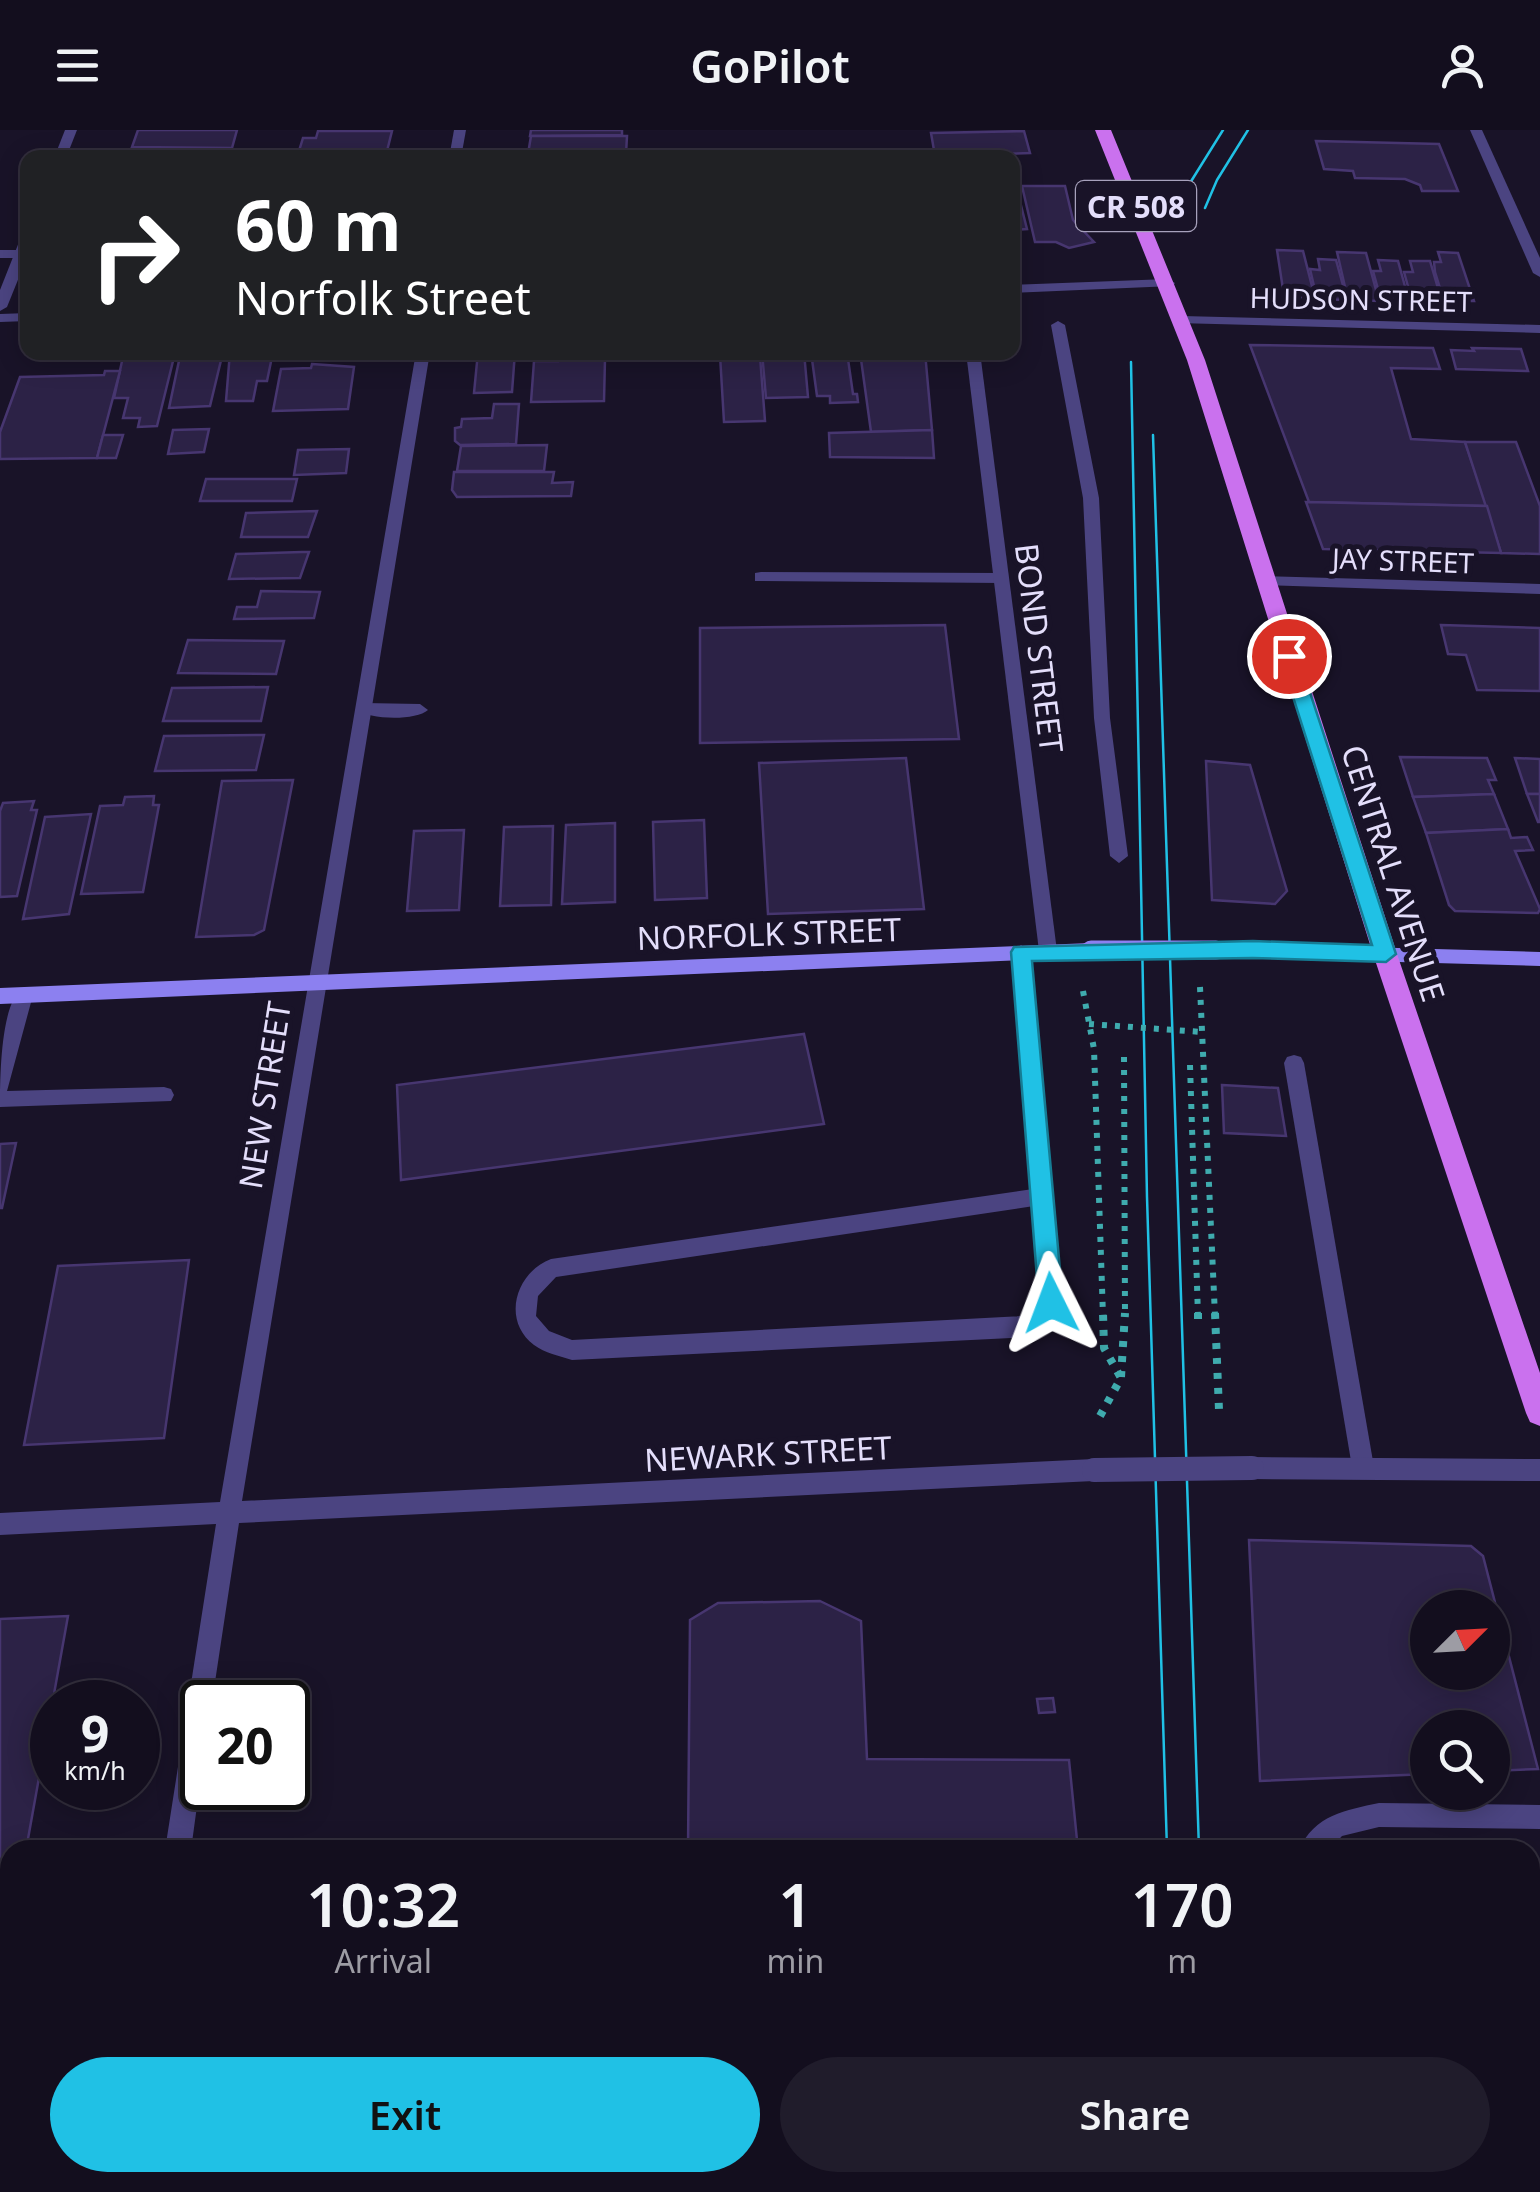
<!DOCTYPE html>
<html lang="en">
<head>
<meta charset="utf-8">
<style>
  body { margin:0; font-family:"Noto Sans",sans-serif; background:#201c2b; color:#f1f3f6; height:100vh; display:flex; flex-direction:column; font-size:38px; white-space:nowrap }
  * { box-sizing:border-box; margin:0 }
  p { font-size:32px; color:#9d9ca4 }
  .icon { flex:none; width:55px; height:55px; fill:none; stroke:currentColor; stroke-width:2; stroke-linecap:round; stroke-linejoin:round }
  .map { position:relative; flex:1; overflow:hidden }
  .details { position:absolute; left:0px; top:1710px; width:1540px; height:352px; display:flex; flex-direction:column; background:#130e1e; border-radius:30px 30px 0 0; box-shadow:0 5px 25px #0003,0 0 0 2px #322e3c }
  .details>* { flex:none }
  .top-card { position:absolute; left:20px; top:20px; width:1000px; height:210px; border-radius:20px; box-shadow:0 5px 25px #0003,0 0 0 2px #322e3c; background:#202124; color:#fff; overflow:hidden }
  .needle { width:65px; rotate:66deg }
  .tools { position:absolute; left:1410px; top:1460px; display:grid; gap:20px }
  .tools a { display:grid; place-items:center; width:100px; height:100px; border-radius:50%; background:#130e1e; box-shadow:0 5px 25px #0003,0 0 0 2px #322e3c; font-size:50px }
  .speed { position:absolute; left:30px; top:1550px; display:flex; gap:20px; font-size:50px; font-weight:700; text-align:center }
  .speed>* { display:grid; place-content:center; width:130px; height:130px; border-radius:50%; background:#130e1e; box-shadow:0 5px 25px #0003,0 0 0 2px #322e3c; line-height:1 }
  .speed small { font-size:25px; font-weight:400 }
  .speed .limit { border:5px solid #111; border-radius:15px; background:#fff; color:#111 }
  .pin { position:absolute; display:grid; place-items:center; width:85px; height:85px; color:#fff; margin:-42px; border:5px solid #fff; border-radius:50%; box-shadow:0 2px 10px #0007 }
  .me { position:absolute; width:110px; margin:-55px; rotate:357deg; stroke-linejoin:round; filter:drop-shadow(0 0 8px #0008) }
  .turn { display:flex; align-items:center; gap:35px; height:210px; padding:0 50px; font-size:45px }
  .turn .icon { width:130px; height:130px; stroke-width:2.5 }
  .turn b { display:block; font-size:70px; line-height:85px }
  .eta { display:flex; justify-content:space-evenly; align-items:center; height:170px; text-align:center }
  .eta b { font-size:60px; font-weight:600; line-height:70px }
  .cta { display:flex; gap:20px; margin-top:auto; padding:20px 50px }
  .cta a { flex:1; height:115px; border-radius:60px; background:#20c1e5; color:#111; font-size:40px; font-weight:600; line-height:115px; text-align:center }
  .cta a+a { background:#201c2b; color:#f1f3f6 }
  header { display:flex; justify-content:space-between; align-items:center; height:130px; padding:0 50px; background:#130e1e; font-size:45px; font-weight:600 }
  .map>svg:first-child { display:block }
  .building { fill:#2c2246; stroke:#473670; stroke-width:2.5; fill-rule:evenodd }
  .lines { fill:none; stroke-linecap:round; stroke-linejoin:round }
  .path-far1 { stroke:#3fabae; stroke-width:6; stroke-dasharray:5 8; stroke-linecap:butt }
  .path { stroke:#3fabae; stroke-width:8; stroke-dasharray:6 9; stroke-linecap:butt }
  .lane { fill:#4b4481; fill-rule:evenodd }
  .street { fill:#4b4481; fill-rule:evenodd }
  .secondary { fill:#8c80f0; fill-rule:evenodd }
  .primary { fill:#ca71ee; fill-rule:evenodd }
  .tram { stroke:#20c1e5; stroke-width:2.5 }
  .path-bridge { stroke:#3fabae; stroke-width:6; stroke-dasharray:5 8; stroke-linecap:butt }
  .street-bridge { stroke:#4b4481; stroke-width:24 }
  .secondary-bridge { stroke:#8c80f0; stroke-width:19 }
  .route { fill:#20c1e5; stroke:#157d95; stroke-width:2.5 }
  .labels { text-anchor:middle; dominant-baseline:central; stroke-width:10; stroke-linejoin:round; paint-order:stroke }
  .far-street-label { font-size:28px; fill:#e4defb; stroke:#191328 }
  .shield { fill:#191328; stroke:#a7a1bc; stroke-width:2.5 }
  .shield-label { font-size:30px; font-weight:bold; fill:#e4defb }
  .street-label { font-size:32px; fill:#e4defb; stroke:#191328 }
</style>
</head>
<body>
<header><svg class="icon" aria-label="menu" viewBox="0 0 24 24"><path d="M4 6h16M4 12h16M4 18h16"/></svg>GoPilot<svg class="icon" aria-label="person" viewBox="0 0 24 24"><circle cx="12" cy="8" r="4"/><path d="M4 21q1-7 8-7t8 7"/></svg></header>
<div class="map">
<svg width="1540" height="2062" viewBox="0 0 1540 2062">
  <rect width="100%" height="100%" fill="#191328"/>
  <g class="building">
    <path d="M138,0H237L232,18L132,17Z"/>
    <path d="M531,0H622V5L530,6Z"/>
    <path d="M318,1H392L387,21H299L303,8H316Z"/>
    <path d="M1024,1L1030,23L935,26L931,3Z"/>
    <path d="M531,6H627L626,24H528Z"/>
    <path d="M1316,11L1439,14L1458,61H1422L1420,55L1405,49L1355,48L1353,41L1324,39Z"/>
    <path d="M694,23V28H522V24Z"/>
    <path d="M1012,44H1013L1027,99L1012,100Z"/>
    <path d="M1022,56H1065L1073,90L1094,112L1069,118L1056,112H1035Z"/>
    <path d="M1277,120L1303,121L1315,168L1284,166Z"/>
    <path d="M1337,122L1366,123L1379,171L1348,170Z"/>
    <path d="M1438,122L1458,123L1474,171H1444L1435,142L1434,132H1441Z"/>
    <path d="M1318,129L1336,130L1347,170L1317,169L1310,139L1320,140Z"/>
    <path d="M1378,130L1398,131L1409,171L1381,170L1373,141H1381Z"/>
    <path d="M1410,131H1430L1442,172L1412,171L1404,142H1413Z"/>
    <path d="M1250,215L1433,218L1440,239L1391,238L1411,309L1465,312L1487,376L1309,372Z"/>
    <path d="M1472,218L1521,219L1528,241L1456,239L1451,220L1474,221Z"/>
    <path d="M124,222L175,223L157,296L138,297L140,288H123L128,268H114Z"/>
    <path d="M185,222H223L210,276L169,278L180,226Z"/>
    <path d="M230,222H273L267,251H257L253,271H226Z"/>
    <path d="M478,222H515L512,262L474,263Z"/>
    <path d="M762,222H804L808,267L766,268Z"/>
    <path d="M811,222H847L853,264H857L858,272L830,273V266H817Z"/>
    <path d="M860,222H925L932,300L871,302Z"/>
    <path d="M747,224L760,226L765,291L724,292L720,225Z"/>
    <path d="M559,226L605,229L604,271L531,272L534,231H558Z"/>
    <path d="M312,234L354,237L348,279L273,281L281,239L311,238Z"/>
    <path d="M105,241H120L97,328L0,329V302L20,247L104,245Z"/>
    <path d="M494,274H519L516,314L460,315L455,311V298L461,297L462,289L492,288Z"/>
    <path d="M209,299L204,322L168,324L173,300Z"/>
    <path d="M932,300L934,328L830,327L829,303Z"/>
    <path d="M103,305H123L116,328H97Z"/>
    <path d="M1465,312H1516L1540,376V424L1501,423Z"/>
    <path d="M547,315L544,341H457L461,316Z"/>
    <path d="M349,319L346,343L294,345L298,320Z"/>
    <path d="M454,342H554L552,353L573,352L571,366L457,367L452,360Z"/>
    <path d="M206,349H297L292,371H200Z"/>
    <path d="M1306,372L1487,376L1501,423L1323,419Z"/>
    <path d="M317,381L308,407H241L246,383Z"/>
    <path d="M302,422H309L300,448L229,449L236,424Z"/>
    <path d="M261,461L320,462L314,488L234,489L237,477H257Z"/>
    <path d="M945,495L959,609L700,613V498Z"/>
    <path d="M1441,495L1540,498V561L1477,560L1466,525L1448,524Z"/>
    <path d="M188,510L284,511L276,544L178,543Z"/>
    <path d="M268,557L261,591H163L172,558Z"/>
    <path d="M264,605L256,640L155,641L164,606Z"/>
    <path d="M1400,627L1487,628L1496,650H1488L1494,664L1413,667Z"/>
    <path d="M906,628L924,779L768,784L759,633Z"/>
    <path d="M1515,628L1540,629V664H1527Z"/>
    <path d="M1206,631L1250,635L1287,761L1275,774L1212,770Z"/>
    <path d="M293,650L264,800L254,805L196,807L222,651Z"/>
    <path d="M1494,664L1508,699L1426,703L1413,667Z"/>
    <path d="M1527,664H1540V692H1538Z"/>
    <path d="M154,666L153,675H159L143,762L81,764L100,676L123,675L125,667Z"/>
    <path d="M34,671L31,680H37L17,766L0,767V681L3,673Z"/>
    <path d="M91,684L69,784L23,789L45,687Z"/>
    <path d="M704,690L707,768L655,770L653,692Z"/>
    <path d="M615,693V772L562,774L566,695Z"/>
    <path d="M553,696L551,775L500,776L504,697Z"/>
    <path d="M1508,699L1511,708L1527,707L1533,720L1515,721L1540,779L1538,783L1455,781L1449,775L1426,703Z"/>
    <path d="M464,700L459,780L407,781L414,701Z"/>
    <path d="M804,904L824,994L401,1050L397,955Z"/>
    <path d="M1222,955L1278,958L1286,1006L1224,1003Z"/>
    <path d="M16,1013L2,1078H0V1014Z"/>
    <path d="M189,1130L164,1308L24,1315L58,1136Z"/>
    <path d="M1249,1410L1471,1416L1483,1426L1538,1639L1492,1641V1598H1428V1644L1260,1651ZM1428,1478H1492V1542H1428Z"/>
    <path d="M820,1471L861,1491L867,1629L1069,1630L1078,1720H688L690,1490L718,1473Z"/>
    <path d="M68,1486L26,1720H10V1809L0,1864V1489Z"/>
    <path d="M1053,1568L1055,1582L1039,1583L1037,1569Z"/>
    <path d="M1530,1789H1540V1875H1535L1538,1889H1530Z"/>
    <path d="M0,1938H10V1991L0,1992Z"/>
  </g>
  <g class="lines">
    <g class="path-far1">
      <path d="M1200,857L1215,1186"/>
      <path d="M1083,861L1094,919L1103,1186"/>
      <path d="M1124,927L1125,1186"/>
      <path d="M1190,935L1198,1186"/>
    </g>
    <g class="path">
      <path d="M1198,1183V1192"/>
      <path d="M1215,1183L1219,1280"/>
      <path d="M1121,1247L1125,1183"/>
      <path d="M1100,1286L1121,1248L1104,1218L1103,1183"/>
    </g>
    <g class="lane">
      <path d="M0,120H21L28,124L21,128H0Z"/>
      <path d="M1058,191L1065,195L1099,368L1110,588L1128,726L1119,733L1110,726L1094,588L1083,368L1051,195Z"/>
      <path d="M761,442L1001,443L1009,448L1001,453L755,451V443Z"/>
      <path d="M364,573L420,574L428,580C416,591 368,590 356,579Z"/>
      <path d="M1021,815L1030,822L1062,1155C1059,1187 1042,1202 1011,1208L572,1230C559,1226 545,1223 534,1215C501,1190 516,1142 551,1129L1033,1059L1012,822ZM1034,1076L1041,1164L1034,1178L1021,1186L572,1210L549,1201L536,1186L538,1166L556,1147Z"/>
      <path d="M24,857L33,865L7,961L164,957L171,959L174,965L171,971L0,977C0,951 0,870 24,857Z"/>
      <path d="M1294,925L1301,927L1304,933L1374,1337L1371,1345L1363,1348L1355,1345L1352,1337L1284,933L1287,927Z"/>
      <path d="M1379,1673L1540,1675V1699L1379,1697L1342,1706L1329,1720H1299C1314,1685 1346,1680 1379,1673Z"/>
      <path d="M1530,1924L1540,1928V1954L1530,1950Z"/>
      <path d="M1332,2052H1361L1365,2062H1336Z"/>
    </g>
    <g class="street">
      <path d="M65,0H77L66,28H54Z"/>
      <path d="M454,0H466L461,28H449Z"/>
      <path d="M1470,0H1482L1540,128V147L1533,143Z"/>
      <path d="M28,103V125L7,177L0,181V160L21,107Z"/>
      <path d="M1168,149L1175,153L1173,156L1012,163V155Z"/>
      <path d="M28,183V191L0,192V184Z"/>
      <path d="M1182,186L1540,195V203L1177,193L1175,190Z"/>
      <path d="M416,222H430L242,1371L1094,1329L1102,1332L1105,1340L1102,1348L1094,1351L239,1393L212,1572H202V1639L191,1720H165L216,1394L0,1405V1383L220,1372Z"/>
      <path d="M966,222H980L1057,821L1048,828L1039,821Z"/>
      <path d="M1265,446L1540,454V464L1259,455L1257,451Z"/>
      <path d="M1252,1327L1540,1329V1351L1252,1349L1244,1346L1241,1338L1244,1330Z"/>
      <path d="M113,2052H141L140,2062H112Z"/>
    </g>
    <g class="secondary">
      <path d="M1091,813L1100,820L1091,827L0,874V858Z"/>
      <path d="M1216,813L1540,822V836L1216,827L1207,820Z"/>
    </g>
    <path class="primary" d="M1095,0H1111L1205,230L1397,824L1540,1243V1296L1530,1292L1526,1283L1373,824L1187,230Z"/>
    <g class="tram">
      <path d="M1190,53L1223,0"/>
      <path d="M1205,78L1217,50L1248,0"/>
      <path d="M1131,232L1147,1067L1167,1720"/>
      <path d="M1153,305L1199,1720"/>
      <path d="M1174,2052L1175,2062"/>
      <path d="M1208,2052V2062"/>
    </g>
    <path class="path-bridge" d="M1089,894L1202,902"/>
    <path class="street-bridge" d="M1094,1340L1252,1338"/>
    <path class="secondary-bridge" d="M1091,820H1216"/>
  </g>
  <path class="route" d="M1289,519L1298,526L1396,824L1386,832L1253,828L1032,831L1063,1173L1060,1180L1051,1184L1043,1180L1039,1173L1011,822L1014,817L1253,811L1372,815L1280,526Z"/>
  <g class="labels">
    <g class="far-street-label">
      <text transform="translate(1361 169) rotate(1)">HUDSON STREET</text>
      <text transform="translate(1403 430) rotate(2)">JAY STREET</text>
    </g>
    <rect class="shield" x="1076" y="51" width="120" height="50" rx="8"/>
    <g class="shield-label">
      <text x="1136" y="76">CR 508</text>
    </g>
    <g class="street-label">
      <text transform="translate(1040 518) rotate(83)">BOND STREET</text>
      <text transform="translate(1394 743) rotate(72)">CENTRAL AVENUE</text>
      <text transform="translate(769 803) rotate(-2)">NORFOLK STREET</text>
      <text transform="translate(264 965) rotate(-81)">NEW STREET</text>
      <text transform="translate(768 1323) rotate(-3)">NEWARK STREET</text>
    </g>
  </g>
</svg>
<div class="tools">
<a><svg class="needle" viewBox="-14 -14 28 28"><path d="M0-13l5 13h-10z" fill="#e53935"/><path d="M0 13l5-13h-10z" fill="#9d9ca4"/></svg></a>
<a><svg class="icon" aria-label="search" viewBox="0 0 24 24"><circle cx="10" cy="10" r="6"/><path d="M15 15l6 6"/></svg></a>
</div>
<div class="speed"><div>9<small>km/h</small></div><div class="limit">20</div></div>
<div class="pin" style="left:1289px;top:526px;background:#d93025"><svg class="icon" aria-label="arrive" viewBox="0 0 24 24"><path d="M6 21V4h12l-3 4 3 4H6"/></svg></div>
<svg class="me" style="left:1051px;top:1173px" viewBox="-20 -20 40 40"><path d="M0-17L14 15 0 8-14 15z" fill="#20c1e5" stroke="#fff" stroke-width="4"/></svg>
<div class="top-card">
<div class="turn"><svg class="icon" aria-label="right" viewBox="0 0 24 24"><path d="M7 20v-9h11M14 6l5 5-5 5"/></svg><div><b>60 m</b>Norfolk Street</div></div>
</div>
<section class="details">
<div class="eta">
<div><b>10:32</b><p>Arrival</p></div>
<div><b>1</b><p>min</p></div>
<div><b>170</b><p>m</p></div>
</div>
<div class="cta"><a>Exit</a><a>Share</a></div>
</section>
</div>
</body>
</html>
